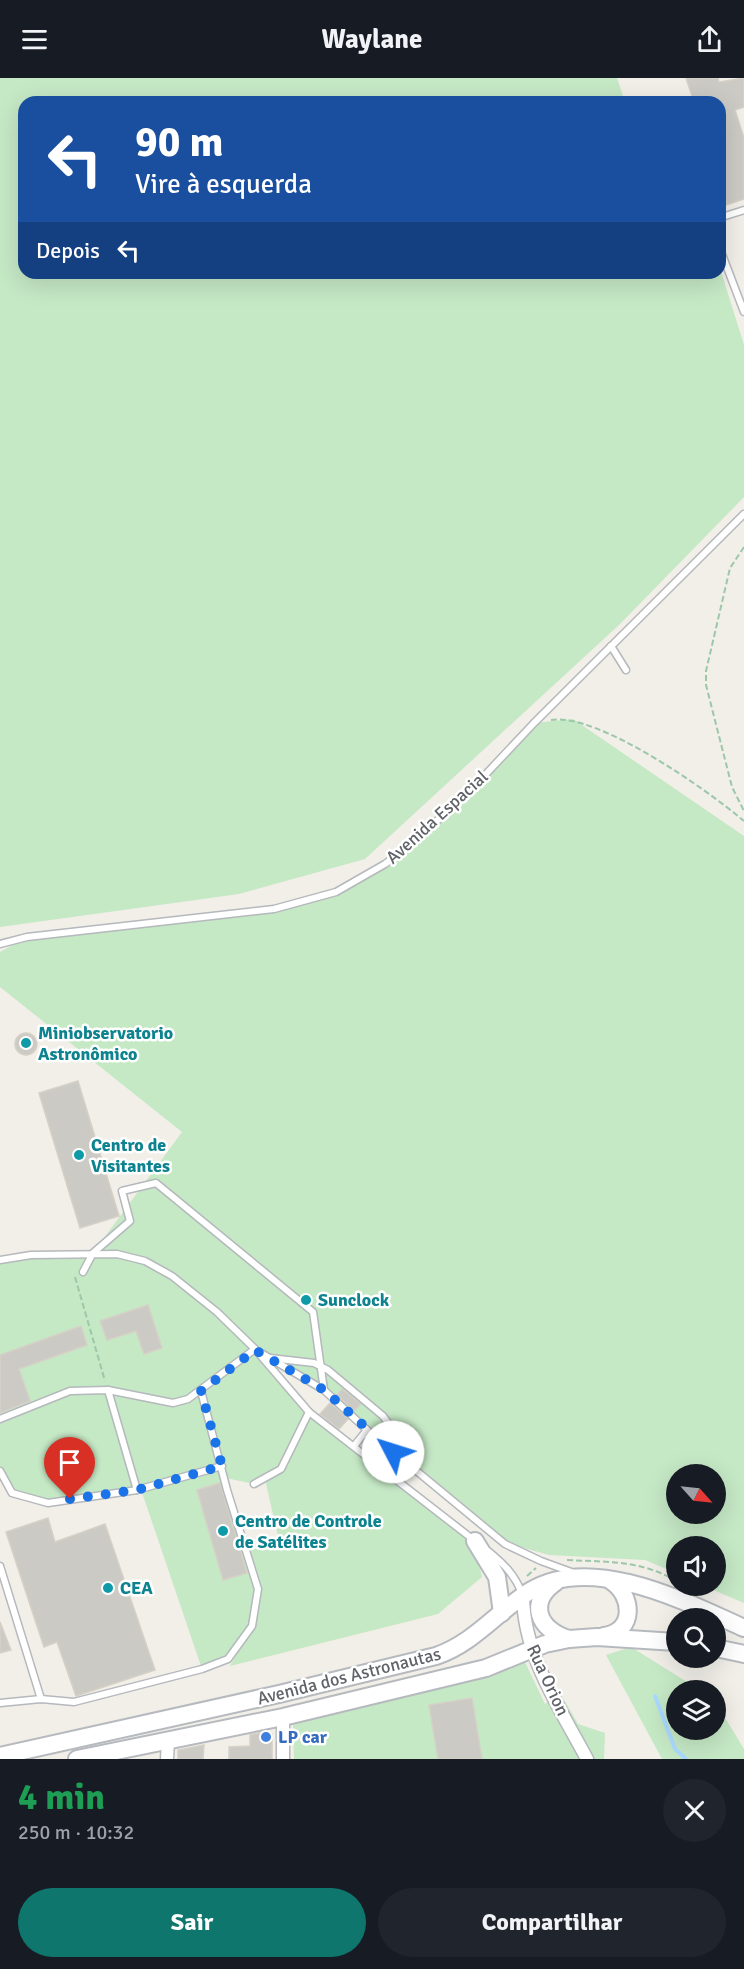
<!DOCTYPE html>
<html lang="pt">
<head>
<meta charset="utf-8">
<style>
  body { margin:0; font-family:Signika,sans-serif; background:#20242c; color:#f1f3f6; height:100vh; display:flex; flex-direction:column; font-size:22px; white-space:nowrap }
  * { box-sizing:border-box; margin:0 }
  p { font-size:20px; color:#9ea1a6 }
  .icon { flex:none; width:33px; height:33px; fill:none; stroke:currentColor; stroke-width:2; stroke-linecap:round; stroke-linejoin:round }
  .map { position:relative; height:1681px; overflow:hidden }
  .sheet { display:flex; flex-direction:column; background:#171b24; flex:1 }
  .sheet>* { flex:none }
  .banner { position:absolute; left:18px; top:18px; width:708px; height:183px; border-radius:18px; box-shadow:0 6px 24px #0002; background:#1a4fa0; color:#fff; overflow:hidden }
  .needle { width:39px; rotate:117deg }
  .controls { position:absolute; left:666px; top:1386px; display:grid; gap:12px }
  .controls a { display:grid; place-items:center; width:60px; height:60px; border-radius:50%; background:#171b24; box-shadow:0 6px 24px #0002; font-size:30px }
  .pin { position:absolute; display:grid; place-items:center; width:51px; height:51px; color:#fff; margin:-62px -26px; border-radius:50% 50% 50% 0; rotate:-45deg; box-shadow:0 0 6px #0007 }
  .pin .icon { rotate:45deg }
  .me { position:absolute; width:66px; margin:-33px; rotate:310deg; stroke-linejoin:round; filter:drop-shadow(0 0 4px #0008) }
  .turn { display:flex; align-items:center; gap:21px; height:126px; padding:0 18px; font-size:27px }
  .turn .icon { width:78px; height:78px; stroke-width:2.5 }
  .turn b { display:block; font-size:42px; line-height:51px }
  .then { display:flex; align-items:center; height:57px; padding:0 18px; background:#0003; gap:12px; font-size:22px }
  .round { display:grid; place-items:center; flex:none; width:63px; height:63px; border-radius:32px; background:#20242c }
  .head { display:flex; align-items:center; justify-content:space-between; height:102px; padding:0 18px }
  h1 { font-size:36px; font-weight:800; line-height:45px; color:#1e9e55 }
  .cta { display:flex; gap:12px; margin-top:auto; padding:12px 18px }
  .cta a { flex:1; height:69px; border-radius:36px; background:#0f766e; color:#fff; font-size:24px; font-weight:800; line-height:69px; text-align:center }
  .cta a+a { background:#20242c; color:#f1f3f6 }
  header { display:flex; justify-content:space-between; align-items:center; height:78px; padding:0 18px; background:#171b24; font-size:27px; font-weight:800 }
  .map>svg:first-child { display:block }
  .green { fill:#c5e8c5; fill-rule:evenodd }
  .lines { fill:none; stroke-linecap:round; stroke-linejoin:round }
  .stream { stroke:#aadaff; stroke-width:4 }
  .building { fill:#cccac5; stroke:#d6d1c6; stroke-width:1.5 }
  .service-casing { stroke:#b5b8bc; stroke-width:9 }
  .minor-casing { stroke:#b5b8bc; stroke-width:15 }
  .secondary-casing { stroke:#b6babf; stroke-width:20 }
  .path { stroke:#9cc7a9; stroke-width:2; stroke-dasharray:6 3; stroke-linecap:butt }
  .service { stroke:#fff; stroke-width:6 }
  .minor { stroke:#fff; stroke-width:12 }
  .secondary { stroke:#fff; stroke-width:16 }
  .route { stroke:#1a73e8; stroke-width:10; stroke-dasharray:0 18 }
  .culture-dot { fill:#0f9aa8; stroke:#fff; stroke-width:2 }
  .shop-dot { fill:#3f7fe0; stroke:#fff; stroke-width:2 }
  .labels { text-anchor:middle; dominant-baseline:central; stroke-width:5; stroke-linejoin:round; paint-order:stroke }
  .street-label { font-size:18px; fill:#5f6368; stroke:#fff }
  .culture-label { font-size:18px; font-weight:bold; fill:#0d838f; stroke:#fff; text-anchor:start }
  .shop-label { font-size:18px; font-weight:bold; fill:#366cbe; stroke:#fff; text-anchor:start }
</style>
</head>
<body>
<header><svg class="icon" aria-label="menu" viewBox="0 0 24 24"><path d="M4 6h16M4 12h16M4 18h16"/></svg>Waylane<svg class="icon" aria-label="share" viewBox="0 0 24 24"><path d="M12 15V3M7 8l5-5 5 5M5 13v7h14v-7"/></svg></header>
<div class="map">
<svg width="744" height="1681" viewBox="0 0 744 1681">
  <rect width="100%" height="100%" fill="#f1efe8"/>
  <g class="green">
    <path d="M0,0H617L625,24H24V195H720V190L744,267V419L620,546L365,781L239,816L0,849Z"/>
    <path d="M573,641L744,758V1525L704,1508H716V1468H676V1495L645,1482L549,1477L506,1465L324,1312L257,1273L309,1334L474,1463L482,1499L438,1536L230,1588L249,1554L228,1581L202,1591L115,1335L137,1412L48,1425L12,1415L0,1393V1182L93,1175L182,1054L0,909V874L27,859L274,831L336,814L385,786L419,760L534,645ZM676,1396H716V1436H676ZM226,1400L254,1406L265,1401L279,1463L250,1472L255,1498Z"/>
    <path d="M631,1569L700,1612H676V1652H716V1625L744,1671V1681H662L606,1577Z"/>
    <path d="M524,1582L545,1626L559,1613L578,1646L605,1655L604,1681H294L293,1647L509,1589Z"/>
  </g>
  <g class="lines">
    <path class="stream" d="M655,1618L675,1671L686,1681"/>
  </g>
  <g class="building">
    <path d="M686,0H718L719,4L744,0V29L735,32L744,60V121L726,127L720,107V24H694Z"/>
    <circle cx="26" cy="966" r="11"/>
    <path d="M78,1003L119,1138L80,1150L39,1015Z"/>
    <path d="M148,1227L162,1270L144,1276L136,1253L107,1262L100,1243Z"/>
    <path d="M81,1248L87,1267L19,1291L30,1323L0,1335V1277Z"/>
    <path d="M342,1311L361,1326L354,1333L337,1317Z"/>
    <path d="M330,1325L348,1341L339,1351L320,1336Z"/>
    <path d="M220,1405L247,1495L223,1502L197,1412Z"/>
    <path d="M48,1440L55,1464L105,1446L155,1592L76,1618L57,1564L44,1569L6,1454Z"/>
    <path d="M0,1544L11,1572L0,1575Z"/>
    <path d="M472,1620L482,1681H438L429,1627Z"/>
    <path d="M266,1653L272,1656V1681H229V1669L250,1668V1657Z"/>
    <path d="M204,1667L203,1681H178V1672Z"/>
  </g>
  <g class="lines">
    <defs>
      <g id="service">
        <path d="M722,139L744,132"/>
        <path d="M720,171L744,234"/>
        <path d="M611,568L626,592"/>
        <path d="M0,866L27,859L274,831L336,814L385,786L419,760L486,696L534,645L744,436"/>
        <path d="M0,1182L31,1177L117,1176L145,1183L172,1198L217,1234L255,1271L309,1334L475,1463"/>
        <path d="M83,1194L93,1175L130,1143L122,1113L156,1105L313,1234L324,1312"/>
        <path d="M261,1275L324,1312L367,1352L505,1466L541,1483L574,1495"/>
        <path d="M270,1280L314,1285L328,1292L383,1338L391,1349L393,1374"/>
        <path d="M108,1312L137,1412"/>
        <path d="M0,1341L70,1313L108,1312L173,1325L188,1321L255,1271"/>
        <path d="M354,1368L367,1352"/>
        <path d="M0,1393L12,1415L48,1425L137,1412L222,1388"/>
        <path d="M396,1401L408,1386"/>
        <path d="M254,1406L281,1391L309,1334"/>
        <path d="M488,1473C504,1486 514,1496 522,1515"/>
        <path d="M0,1488L41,1621"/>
        <path d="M0,1625L41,1621L74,1624L202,1591L228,1581L252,1548L258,1511L227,1412L201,1313"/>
      </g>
      <g id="minor">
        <path d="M523,1519C524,1578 560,1630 587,1681"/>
        <path d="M167,1681L168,1662"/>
        <path d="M283,1681V1639"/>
      </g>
      <g id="secondary">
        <path d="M475,1463L497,1499L502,1535"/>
        <path d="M556,1504C527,1524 538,1552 569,1561"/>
        <path d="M604,1558C636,1553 633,1517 611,1503"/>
        <path d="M716,1570L744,1576"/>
        <path d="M0,1678L279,1616L436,1578C474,1565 497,1534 530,1513C592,1475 686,1524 744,1550"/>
        <path d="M77,1681L283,1639L486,1590L545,1566L569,1561L597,1559L676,1564"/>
      </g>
    </defs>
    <use href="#service" class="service-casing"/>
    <use href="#minor" class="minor-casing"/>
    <use href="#secondary" class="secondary-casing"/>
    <g class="path">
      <path d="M744,469L730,490L706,593V607L732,709L744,733"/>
      <path d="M551,642C597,634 709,713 744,743"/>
      <path d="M75,1199L105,1303"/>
      <path d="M567,1482C606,1484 642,1482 676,1503"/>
      <path d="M527,1498L536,1490"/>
    </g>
    <use href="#service" class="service"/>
    <use href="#minor" class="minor"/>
    <use href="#secondary" class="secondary"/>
  </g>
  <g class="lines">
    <path class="route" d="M70,1421L137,1412L222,1388L201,1313L255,1272L324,1312L393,1374"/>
  </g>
  <g class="culture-dot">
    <circle cx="26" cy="965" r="6"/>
    <circle cx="79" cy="1077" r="6"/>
    <circle cx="306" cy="1222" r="6"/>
    <circle cx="223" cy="1453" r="6"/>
    <circle cx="108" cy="1510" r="6"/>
  </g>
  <circle class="shop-dot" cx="266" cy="1659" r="6"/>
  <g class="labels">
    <g class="street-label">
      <text transform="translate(437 739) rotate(-42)">Avenida Espacial</text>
      <text transform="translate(349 1598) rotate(-14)">Avenida dos Astronautas</text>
      <text transform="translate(548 1602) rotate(65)">Rua Orion</text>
    </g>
    <g class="culture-label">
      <text x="38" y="955">Miniobservatorio<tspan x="38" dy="21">Astronômico</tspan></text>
      <text x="91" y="1067">Centro de<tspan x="91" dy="21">Visitantes</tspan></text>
      <text x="318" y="1222">Sunclock</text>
      <text x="235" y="1443">Centro de Controle<tspan x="235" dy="21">de Satélites</tspan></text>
      <text x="120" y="1510">CEA</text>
    </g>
    <g class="shop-label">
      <text x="278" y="1659">LP car</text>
    </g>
  </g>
</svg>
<div class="controls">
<a><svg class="needle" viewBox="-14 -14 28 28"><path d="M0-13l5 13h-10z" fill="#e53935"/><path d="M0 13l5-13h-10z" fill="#9ea1a6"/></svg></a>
<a><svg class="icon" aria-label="sound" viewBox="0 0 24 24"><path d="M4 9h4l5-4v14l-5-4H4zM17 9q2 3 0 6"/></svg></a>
<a><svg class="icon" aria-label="search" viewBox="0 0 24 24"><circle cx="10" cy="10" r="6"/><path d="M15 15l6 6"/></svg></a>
<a><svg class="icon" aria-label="layers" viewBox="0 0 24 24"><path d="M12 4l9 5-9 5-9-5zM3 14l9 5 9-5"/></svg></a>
</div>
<div class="pin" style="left:70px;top:1421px;background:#d93025"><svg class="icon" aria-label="arrive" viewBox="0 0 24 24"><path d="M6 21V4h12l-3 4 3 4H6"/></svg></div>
<svg class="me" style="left:393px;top:1374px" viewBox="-20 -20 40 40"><circle r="19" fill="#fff"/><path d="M0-13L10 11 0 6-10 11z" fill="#1a73e8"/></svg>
<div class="banner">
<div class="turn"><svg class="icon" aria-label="left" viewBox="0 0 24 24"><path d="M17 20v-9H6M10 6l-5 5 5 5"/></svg><div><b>90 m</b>Vire à esquerda</div></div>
<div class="then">Depois<svg class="icon" aria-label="left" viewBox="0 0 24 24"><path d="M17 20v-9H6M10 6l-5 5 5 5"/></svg></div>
</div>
</div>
<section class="sheet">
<div class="head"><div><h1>4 min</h1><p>250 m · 10:32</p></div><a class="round"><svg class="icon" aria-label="close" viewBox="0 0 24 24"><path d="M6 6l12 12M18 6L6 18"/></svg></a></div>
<div class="cta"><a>Sair</a><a>Compartilhar</a></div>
</section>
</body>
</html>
